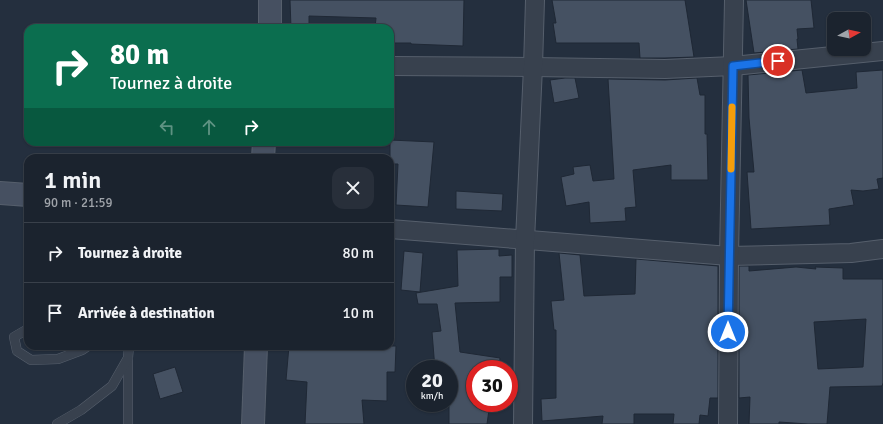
<!DOCTYPE html>
<html lang="fr">
<head>
<meta charset="utf-8">
<style>
  body { margin:0; font-family:Signika,sans-serif; background:#282f3a; color:#f1f3f6; height:100vh; display:flex; flex-direction:column; font-size:15px; white-space:nowrap }
  * { box-sizing:border-box; margin:0 }
  p { font-size:13px; color:#a0a4aa }
  .icon { flex:none; width:22px; height:22px; fill:none; stroke:currentColor; stroke-width:2; stroke-linecap:round; stroke-linejoin:round }
  .map { position:relative; flex:1; overflow:hidden }
  .side { position:absolute; left:24px; top:154px; width:370px; height:196px; display:flex; flex-direction:column; background:#1b232e; border-radius:12px; box-shadow:0 1px 3px #0004,0 0 0 1px #39404a }
  .side>* { flex:none }
  .guide { position:absolute; left:24px; top:24px; width:370px; height:122px; border-radius:12px; box-shadow:0 1px 3px #0004,0 0 0 1px #39404a; background:#0b6e4f; color:#fff; overflow:hidden }
  .needle { width:26px; rotate:82deg }
  .fabs { position:absolute; left:827px; top:12px; display:grid; gap:8px }
  .fabs a { display:grid; place-items:center; width:44px; height:44px; border-radius:8px; background:#1b232e; box-shadow:0 1px 3px #0004,0 0 0 1px #39404a; font-size:20px }
  .speed { position:absolute; left:406px; top:360px; display:flex; gap:8px; font-size:20px; font-weight:700; text-align:center }
  .speed>* { display:grid; place-content:center; width:52px; height:52px; border-radius:50%; background:#1b232e; box-shadow:0 1px 3px #0004,0 0 0 1px #39404a; line-height:1 }
  .speed small { font-size:10px; font-weight:400 }
  .speed .limit { border:6px solid #d22; background:#fff; color:#111 }
  .pin { position:absolute; display:grid; place-items:center; width:34px; height:34px; color:#fff; margin:-17px; border:2px solid #fff; border-radius:50%; box-shadow:0 1px 4px #0007 }
  .me { position:absolute; width:44px; margin:-22px; rotate:0deg; stroke-linejoin:round; filter:drop-shadow(0 0 3px #0008) }
  .turn { display:flex; align-items:center; gap:14px; height:84px; padding:0 20px; font-size:18px }
  .turn .icon { width:52px; height:52px; stroke-width:2.5 }
  .turn b { display:block; font-size:28px; line-height:34px }
  .lanes { display:flex; align-items:center; height:38px; padding:0 20px; background:#0003; justify-content:center; gap:20px; direction:ltr }
  .lanes .off { opacity:.35 }
  .round { display:grid; place-items:center; flex:none; width:42px; height:42px; border-radius:12px; background:#282f3a }
  .summary { display:flex; align-items:center; justify-content:space-between; height:68px; padding:0 20px }
  h1 { font-size:24px; font-weight:600; line-height:30px }
  ul { padding:0; list-style:none }
  li { display:flex; align-items:center; gap:12px; height:60px; padding:0 20px; border-top:1px solid #39404a }
  li div { flex:1 }
  li b { display:block; font-size:15px }
  li em { font-style:normal }
  .map>svg:first-child { display:block }
  .building { fill:#455162; stroke:#1f2835; fill-rule:evenodd }
  .lines { fill:none; stroke-linecap:round; stroke-linejoin:round }
  .lane-casing { stroke:#565f6c; stroke-width:10 }
  .street-casing { stroke:#565f6c; stroke-width:20 }
  .secondary-casing { stroke:#565f6c; stroke-width:24 }
  .lane { stroke:#38414e; stroke-width:9 }
  .street { stroke:#38414e; stroke-width:18 }
  .secondary { stroke:#465061; stroke-width:22 }
  .route-casing { stroke:#114b97; stroke-width:10 }
  .route { stroke:#1a73e8; stroke-width:7 }
  .slow { stroke:#f59e0b; stroke-width:7 }
</style>
</head>
<body>
<div class="map">
<svg width="883" height="424" viewBox="0 0 883 424">
  <rect width="100%" height="100%" fill="#242f3e"/>
  <g class="building">
    <path d="M290,0H464L463,46L411,44V43H390V28H375L376,18L309,16V28H291Z"/>
    <path d="M552,0H685L694,57L665,58H640L639,43H556L553,23H556Z"/>
    <path d="M746,0H811L814,28L797,29L798,39H797L798,49L754,53Z"/>
    <path d="M802,70L806,93L857,88L856,72L883,70V178L877,179L879,189L863,191L851,190L854,205L829,209L830,225L751,229L747,172H754L749,118L748,75Z"/>
    <path d="M565,78H575L579,98L554,103L550,80Z"/>
    <path d="M697,78L700,95H705V134H707L708,180H671V165L633,170L636,207L625,208L626,221L590,223L589,202L566,206L561,177L574,174L573,167L590,165L593,181L614,179L608,79L665,80Z"/>
    <path d="M390,140L434,142L428,207L396,205L398,164H390Z"/>
    <path d="M456,191L503,194L502,211L456,209Z"/>
    <path d="M499,249V256L512,255V277H500V302L455,303L460,352L500,358L499,369H475V403H490L487,424H449V369H435L432,332L441,331L437,304H418L416,293L458,286L457,250Z"/>
    <path d="M404,251L423,253L420,292L401,290Z"/>
    <path d="M559,253L580,255L584,296L635,294L636,259L718,266V398H710L708,416L700,415L699,424H673L674,414H634V424H602L603,416L542,421L541,399L556,398V330H554L551,301L564,300Z"/>
    <path d="M739,266H749V271L796,267L816,269L815,267L843,268V279H883V383L882,386L830,387L827,424H808L779,422V424H749L750,397L739,398ZM866,319L863,367L818,369L814,322Z"/>
    <path d="M289,346H396L395,372H387V401L362,400L364,424H305L307,382L286,380Z"/>
    <path d="M175,367L183,392L160,399L153,374Z"/>
  </g>
  <g class="lines">
    <defs>
      <g id="lane">
        <path d="M28,330H26L14,337L17,351L31,360L58,359L82,350L88,346"/>
        <path d="M128,359V424"/>
        <path d="M57,424L81,410L112,386L128,358L129,346"/>
      </g>
      <g id="street">
        <path d="M390,66L533,67L665,69L733,66L883,51"/>
        <path d="M390,229L729,256L851,253L883,249"/>
        <path d="M523,424L525,240L533,67L535,0"/>
        <path d="M728,424L729,256L734,0"/>
      </g>
      <g id="secondary">
        <path d="M270,28V0"/>
        <path d="M263,158L264,142"/>
        <path d="M0,193L28,195"/>
        <path d="M253,424L256,346"/>
      </g>
    </defs>
    <use href="#lane" class="lane-casing"/>
    <use href="#street" class="street-casing"/>
    <use href="#secondary" class="secondary-casing"/>
    <use href="#lane" class="lane"/>
    <use href="#street" class="street"/>
    <use href="#secondary" class="secondary"/>
  </g>
  <g class="lines">
    <defs>
      <path id="route" d="M728,332L733,66L778,61"/>
    </defs>
    <use href="#route" class="route-casing"/>
    <use href="#route" class="route"/>
    <path class="slow" d="M731,169L732,107"/>
  </g>
</svg>
<div class="fabs">
<a><svg class="needle" viewBox="-14 -14 28 28"><path d="M0-13l5 13h-10z" fill="#e53935"/><path d="M0 13l5-13h-10z" fill="#a0a4aa"/></svg></a>
</div>
<div class="speed"><div>20<small>km/h</small></div><div class="limit">30</div></div>
<div class="pin" style="left:778px;top:61px;background:#d93025"><svg class="icon" aria-label="arrive" viewBox="0 0 24 24"><path d="M6 21V4h12l-3 4 3 4H6"/></svg></div>
<svg class="me" style="left:728px;top:332px" viewBox="-20 -20 40 40"><circle r="17" fill="#1a73e8" stroke="#fff" stroke-width="3"/><path d="M0-11L8 9 0 5-8 9z" fill="#fff"/></svg>
<div class="guide">
<div class="turn"><svg class="icon" aria-label="right" viewBox="0 0 24 24"><path d="M7 20v-9h11M14 6l5 5-5 5"/></svg><div><b>80 m</b>Tournez à droite</div></div>
<div class="lanes"><svg class="icon off" aria-label="left" viewBox="0 0 24 24"><path d="M17 20v-9H6M10 6l-5 5 5 5"/></svg><svg class="icon off" aria-label="ahead" viewBox="0 0 24 24"><path d="M12 20V5M6 11l6-6 6 6"/></svg><svg class="icon" aria-label="right" viewBox="0 0 24 24"><path d="M7 20v-9h11M14 6l5 5-5 5"/></svg></div>
</div>
<section class="side">
<div class="summary"><div><h1>1 min</h1><p>90 m · 21:59</p></div><a class="round"><svg class="icon" aria-label="close" viewBox="0 0 24 24"><path d="M6 6l12 12M18 6L6 18"/></svg></a></div>
<ul>
<li><svg class="icon" aria-label="right" viewBox="0 0 24 24"><path d="M7 20v-9h11M14 6l5 5-5 5"/></svg><div><b>Tournez à droite</b></div><em>80 m</em></li>
<li><svg class="icon" aria-label="arrive" viewBox="0 0 24 24"><path d="M6 21V4h12l-3 4 3 4H6"/></svg><div><b>Arrivée à destination</b></div><em>10 m</em></li>
</ul>
</section>
</div>
</body>
</html>
